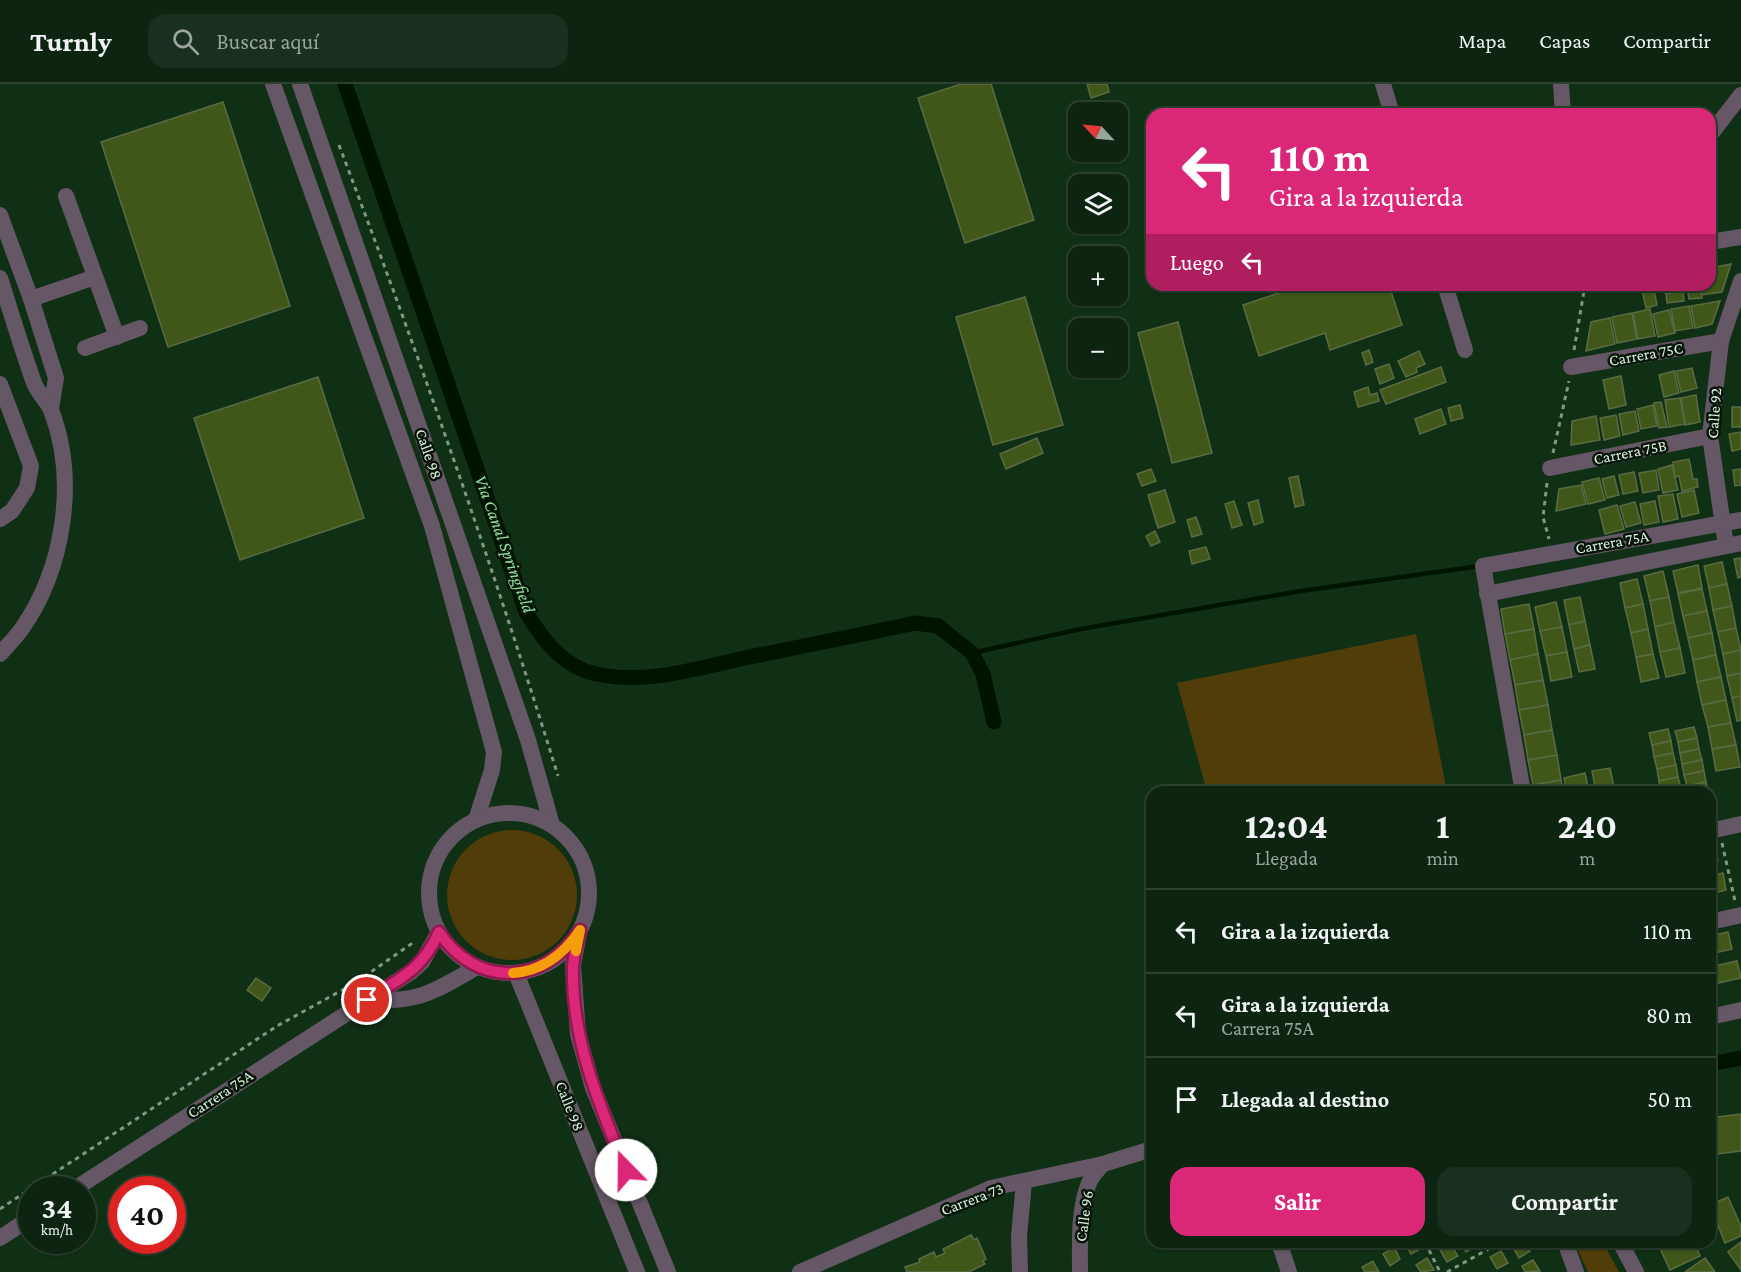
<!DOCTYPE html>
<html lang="es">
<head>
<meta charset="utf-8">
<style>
  body { margin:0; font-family:"Crimson Pro",serif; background:#1a301e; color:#f1f3f6; height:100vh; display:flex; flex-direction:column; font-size:22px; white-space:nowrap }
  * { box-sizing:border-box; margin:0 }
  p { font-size:20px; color:#9aa49f }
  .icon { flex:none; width:33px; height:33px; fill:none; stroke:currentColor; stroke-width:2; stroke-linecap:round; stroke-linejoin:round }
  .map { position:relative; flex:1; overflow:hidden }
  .details { position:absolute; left:1146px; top:702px; width:570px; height:462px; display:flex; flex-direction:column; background:#0c2410; border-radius:18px; box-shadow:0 2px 4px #0004,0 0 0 2px #2c4130 }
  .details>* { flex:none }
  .banner { position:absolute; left:1146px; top:24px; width:570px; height:183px; border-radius:18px; box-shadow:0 2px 4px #0004,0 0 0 2px #2c4130; background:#db2777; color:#fff; overflow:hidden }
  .needle { width:39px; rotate:296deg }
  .tools { position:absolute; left:1068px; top:18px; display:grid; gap:12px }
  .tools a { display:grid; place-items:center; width:60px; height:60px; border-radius:12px; background:#0c2410; box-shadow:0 2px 4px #0004,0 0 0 2px #2c4130; font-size:30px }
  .speed { position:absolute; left:18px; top:1092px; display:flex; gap:12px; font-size:30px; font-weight:700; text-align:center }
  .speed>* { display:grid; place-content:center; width:78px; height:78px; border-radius:50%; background:#0c2410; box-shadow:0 2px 4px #0004,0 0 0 2px #2c4130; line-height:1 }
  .speed small { font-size:15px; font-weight:400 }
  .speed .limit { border:9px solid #d22; background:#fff; color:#111 }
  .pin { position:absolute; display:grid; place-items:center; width:51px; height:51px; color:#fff; margin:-26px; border:3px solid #fff; border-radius:50%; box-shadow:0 2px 6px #0007 }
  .me { position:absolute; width:66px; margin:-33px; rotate:338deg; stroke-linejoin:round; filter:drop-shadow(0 0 4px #0008) }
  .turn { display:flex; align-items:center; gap:21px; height:126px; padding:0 24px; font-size:27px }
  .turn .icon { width:78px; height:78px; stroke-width:2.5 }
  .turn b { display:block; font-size:42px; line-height:51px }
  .then { display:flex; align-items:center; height:57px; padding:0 24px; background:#0003; gap:12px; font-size:22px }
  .eta { display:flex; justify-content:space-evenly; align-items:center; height:102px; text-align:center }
  .eta b { font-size:36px; font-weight:700; line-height:42px }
  .cta { display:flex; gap:12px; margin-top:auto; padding:12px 24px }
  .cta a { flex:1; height:69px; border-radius:18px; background:#db2777; color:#fff; font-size:24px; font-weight:700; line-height:69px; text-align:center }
  .cta a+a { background:#1a301e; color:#f1f3f6 }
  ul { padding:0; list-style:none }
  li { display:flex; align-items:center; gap:18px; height:84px; padding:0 24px; border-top:2px solid #2c4130 }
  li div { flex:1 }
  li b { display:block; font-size:22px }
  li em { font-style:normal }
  header { display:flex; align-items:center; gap:36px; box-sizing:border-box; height:84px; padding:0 30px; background:#0c2410; border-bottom:2px solid #2c4130 }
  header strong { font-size:28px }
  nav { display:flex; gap:33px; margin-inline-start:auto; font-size:21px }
  .search { width:420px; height:54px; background:#1a301e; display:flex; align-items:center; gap:15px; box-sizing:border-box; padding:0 21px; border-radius:18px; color:#9aa49f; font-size:22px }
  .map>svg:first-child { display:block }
  .green { fill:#503d09 }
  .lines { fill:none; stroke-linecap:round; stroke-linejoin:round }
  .stream { stroke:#001301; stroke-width:4.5 }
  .canal { stroke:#001301; stroke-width:15 }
  .building { fill:#415719; stroke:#5a6b44; stroke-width:1.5 }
  .path { stroke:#7f9882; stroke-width:3; stroke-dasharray:4.5 4.5; stroke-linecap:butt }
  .minor { stroke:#655765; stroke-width:16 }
  .route-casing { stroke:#8e194d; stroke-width:15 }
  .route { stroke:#db2777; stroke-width:10 }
  .slow { stroke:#f59e0b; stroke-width:10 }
  .labels { text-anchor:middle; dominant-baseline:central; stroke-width:5; stroke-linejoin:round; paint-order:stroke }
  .street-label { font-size:16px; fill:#ddf0de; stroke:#071509 }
  .water-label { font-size:18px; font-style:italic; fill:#93e09c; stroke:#071509 }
</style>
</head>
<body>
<header>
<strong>Turnly</strong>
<div class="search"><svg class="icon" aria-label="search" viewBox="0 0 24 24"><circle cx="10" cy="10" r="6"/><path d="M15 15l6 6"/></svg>Buscar aquí</div>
<nav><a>Mapa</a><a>Capas</a><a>Compartir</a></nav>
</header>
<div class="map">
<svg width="1741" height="1188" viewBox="0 0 1741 1188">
  <rect width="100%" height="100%" fill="#103015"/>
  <g class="green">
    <path d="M1416,550L1447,708H1207L1177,599Z"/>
    <circle cx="512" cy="811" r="65"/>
    <path d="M1574,1158H1605L1607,1166L1619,1188H1588Z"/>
  </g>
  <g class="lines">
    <path class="stream" d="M972,569L1081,545L1301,507L1480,482"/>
    <g class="canal">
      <path d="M345,0L526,528C542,555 563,583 596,590C647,601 699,584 749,573C804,562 860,551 915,539L938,542L972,569L983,590L994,638"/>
      <path d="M1710,980L1741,974"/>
    </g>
  </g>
  <g class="building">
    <path d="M961,0H991L1034,136L965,159L918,14Z"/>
    <path d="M1087,0H1107L1109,8L1091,14Z"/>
    <path d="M223,18L290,222L168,263L101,58Z"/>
    <path d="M1731,180L1722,208L1702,211L1701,201H1710V184Z"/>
    <path d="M1302,201H1389L1402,241L1330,266L1325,249L1259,272L1243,221Z"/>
    <path d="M1641,201H1653L1657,221L1646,224Z"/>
    <path d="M1664,201H1684L1685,206L1665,209Z"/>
    <path d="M1687,201H1700L1702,214L1689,215Z"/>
    <path d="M1683,207L1684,217L1667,219L1666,210Z"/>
    <path d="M1025,213L1063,341L993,361L956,233Z"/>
    <path d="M1720,217L1712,240L1695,244L1691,222Z"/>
    <path d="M1689,222L1693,244L1675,247L1671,225Z"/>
    <path d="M1650,225L1655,252L1638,255L1633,229Z"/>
    <path d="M1669,226L1675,249L1658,253L1653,230Z"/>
    <path d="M1632,229L1637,255L1617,259L1612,233Z"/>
    <path d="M1610,234L1615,260L1586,267L1591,238Z"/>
    <path d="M1178,238L1212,369L1172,379L1138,249Z"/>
    <path d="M1369,266L1373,278L1366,281L1362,269Z"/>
    <path d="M1419,267L1425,280L1416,284L1417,288L1406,293L1398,277Z"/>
    <path d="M1389,280L1394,294L1380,300L1375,285Z"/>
    <path d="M1441,283L1446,298L1386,320L1380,306Z"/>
    <path d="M1692,284L1697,304L1681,308L1676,287Z"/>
    <path d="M1674,287L1679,309L1664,313L1659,291Z"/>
    <path d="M1621,292L1626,321L1609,325L1603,296Z"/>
    <path d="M318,293L364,434L240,476L194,334Z"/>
    <path d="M1368,303L1370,311L1377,309L1379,317L1358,323L1354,308Z"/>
    <path d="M1696,311L1700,338L1685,341L1681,314Z"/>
    <path d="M1680,314L1685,340L1669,343L1665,316Z"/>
    <path d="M1661,318L1667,343L1659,344L1654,319Z"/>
    <path d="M1460,321L1463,334L1451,337L1448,324Z"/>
    <path d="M1653,321L1657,342L1641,345L1637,325Z"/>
    <rect x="1732" y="323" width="9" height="20"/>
    <path d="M1441,325L1446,340L1420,350L1415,335Z"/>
    <path d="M1635,327L1639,347L1623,351L1619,330Z"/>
    <path d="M1616,331L1620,352L1604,356L1600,334Z"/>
    <path d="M1596,332L1600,356L1571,361L1572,337Z"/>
    <path d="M1741,348V365L1732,367L1729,350Z"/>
    <path d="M1037,354L1043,369L1006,385L1000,370Z"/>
    <path d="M1689,375L1693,395H1697L1698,403L1682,407L1679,392L1675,393L1673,378Z"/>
    <path d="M1672,381L1678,406L1663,409L1658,385Z"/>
    <path d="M1151,385L1156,397L1142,402L1137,390Z"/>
    <path d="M1741,385V401L1735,402L1733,386Z"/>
    <path d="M1656,386L1659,406L1643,409L1639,389Z"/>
    <path d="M1634,388L1638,407L1623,410L1619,391Z"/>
    <path d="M1298,392L1304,421L1295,423L1289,394Z"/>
    <path d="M1614,392L1619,411L1607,414L1602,395Z"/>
    <path d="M1599,394L1605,416L1588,420L1582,398Z"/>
    <path d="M1581,401L1586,420L1556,427L1559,405Z"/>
    <path d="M1165,406L1175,438L1158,444L1148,411Z"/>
    <path d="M1694,406L1699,429L1682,433L1677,410Z"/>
    <path d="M1673,410L1678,435L1663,438L1658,412Z"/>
    <path d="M1258,416L1263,438L1254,441L1248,419Z"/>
    <path d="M1234,417L1242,441L1232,444L1225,420Z"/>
    <path d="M1655,417L1659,438L1644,441L1640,420Z"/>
    <path d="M1635,418L1641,439L1626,443L1620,422Z"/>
    <path d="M1617,421L1624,445L1605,450L1599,426Z"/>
    <path d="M1196,433L1202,450L1192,453L1187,436Z"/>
    <path d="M1155,447L1160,458L1151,462L1146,452Z"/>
    <path d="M1206,463L1210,475L1192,480L1189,467Z"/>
    <path d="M1741,474V493L1738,494L1734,475Z"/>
    <path d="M1722,478L1727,500L1709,504L1704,482Z"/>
    <path d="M1698,481L1702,504L1678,509L1673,487Z"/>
    <path d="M1663,487L1669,513L1650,517L1644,492Z"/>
    <path d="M1637,495L1643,520L1625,524L1620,499Z"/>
    <path d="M1727,500L1732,522L1713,526L1709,504Z"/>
    <path d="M1702,505L1707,527L1683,532L1678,510Z"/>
    <path d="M1580,513L1585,537L1569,541L1564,516Z"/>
    <path d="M1669,513L1674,538L1655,543L1650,517Z"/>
    <path d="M1556,518L1562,543L1540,547L1535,523Z"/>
    <path d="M1529,520L1534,545L1505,550L1501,525Z"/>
    <path d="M1643,520L1648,545L1631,549L1625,524Z"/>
    <path d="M1732,522L1736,544L1718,548L1713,526Z"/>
    <path d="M1707,527L1712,549L1688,554L1683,532Z"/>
    <path d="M1585,537L1590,561L1574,565L1569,541Z"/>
    <path d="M1674,538L1680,564L1660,568L1655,543Z"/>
    <path d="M1562,543L1567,568L1546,572L1540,547Z"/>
    <path d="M1736,544L1741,566L1723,570L1718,548Z"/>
    <path d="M1534,545L1538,570L1510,576L1505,550Z"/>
    <path d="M1648,545L1653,570L1636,573L1631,549Z"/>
    <path d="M1712,549L1716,571L1693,576L1688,554Z"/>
    <path d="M1590,561L1595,585L1579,588L1574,565Z"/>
    <path d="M1680,564L1685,589L1666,593L1660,568Z"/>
    <path d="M1741,566V589L1727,592L1723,570Z"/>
    <path d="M1567,568L1572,593L1551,597L1546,572Z"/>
    <path d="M1538,570L1543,596L1515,601L1510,576Z"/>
    <path d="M1653,570L1659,594L1641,598L1636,573Z"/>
    <path d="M1716,571L1721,593L1697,598L1693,576Z"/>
    <path d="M1741,589V612L1732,614L1727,592Z"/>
    <path d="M1721,593L1726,616L1702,621L1697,598Z"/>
    <path d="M1543,596L1548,621L1519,626L1515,601Z"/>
    <path d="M1741,612V636L1737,637L1732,614Z"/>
    <path d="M1726,616L1731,639L1708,643L1702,621Z"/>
    <path d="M1548,621L1552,646L1524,651L1519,626Z"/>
    <path d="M1731,639L1736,661L1712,665L1708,643Z"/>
    <path d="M1694,643L1697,654L1678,658L1675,647Z"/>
    <path d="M1668,645L1671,657L1652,661L1649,649Z"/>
    <path d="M1552,646L1557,671L1528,676L1524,651Z"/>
    <path d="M1697,654L1699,665L1680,669L1678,658Z"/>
    <path d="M1671,657L1673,669L1654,673L1652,661Z"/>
    <path d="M1736,661L1740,683L1716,687L1712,665Z"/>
    <path d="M1699,665L1702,676L1682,680L1680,669Z"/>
    <path d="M1673,669L1676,681L1657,685L1654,673Z"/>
    <path d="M1557,671L1561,696L1533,701L1528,676Z"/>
    <path d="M1702,676L1704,687L1684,691L1682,680Z"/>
    <path d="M1676,681L1678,693L1659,697L1657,685Z"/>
    <path d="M1610,684L1615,708H1596L1592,687Z"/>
    <path d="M1704,687L1706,698L1687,702L1684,691Z"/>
    <path d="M1585,689L1589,708H1567L1564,694Z"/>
    <path d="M1678,693L1681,705L1661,708L1659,697Z"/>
    <path d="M1561,696L1563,708H1534L1533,701Z"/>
    <path d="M1706,698L1708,708H1688L1687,702Z"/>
    <path d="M1714,759L1718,777L1710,778V760Z"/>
    <path d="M1723,789L1726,806L1710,810V792Z"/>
    <path d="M1728,848L1732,865L1710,870V852Z"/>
    <path d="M1737,877L1741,894L1718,899L1714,882Z"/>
    <path d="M256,894L271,904L262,917L247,906Z"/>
    <path d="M1741,1030V1067L1710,1071V1034Z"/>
    <path d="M1728,1113L1741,1142V1152L1725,1159L1710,1121Z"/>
    <path d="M971,1151L974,1156L977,1154L986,1175L983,1177L985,1180L969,1188H907L905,1183L920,1178L919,1175L934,1168L936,1173L945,1169L943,1165Z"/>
    <path d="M1404,1158H1419L1422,1164L1411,1170Z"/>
    <path d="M1461,1158H1475L1477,1161L1466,1168Z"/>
    <path d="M1518,1158H1524L1530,1167L1519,1174L1512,1162Z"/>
    <path d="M1657,1158H1694L1700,1172L1670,1186Z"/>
    <path d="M1741,1158V1186L1728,1168Z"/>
    <path d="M1450,1160L1458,1172L1447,1178L1440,1166Z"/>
    <path d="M1394,1163L1400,1175L1390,1182L1383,1170Z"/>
    <path d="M1501,1167L1508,1179L1497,1185L1490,1173Z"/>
    <path d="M1427,1174L1434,1186L1421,1188L1416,1181Z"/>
    <path d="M1705,1174L1715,1188H1685Z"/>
    <path d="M1533,1176L1540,1187L1525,1188L1522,1182Z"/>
    <path d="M1373,1177L1379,1188H1365L1362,1183Z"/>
  </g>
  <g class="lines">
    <g class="path">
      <path d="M339,61C418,269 492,479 558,692"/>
      <path d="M1574,266L1585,201"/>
      <path d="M1553,369L1569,297"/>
      <path d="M1547,399L1543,433L1549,455"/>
      <path d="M1722,759L1735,817"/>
      <path d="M0,1125L277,942L355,899L414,858"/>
      <path d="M1425,1158L1440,1188"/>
      <path d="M1447,1188L1501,1158"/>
    </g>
    <g class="minor">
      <path d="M273,0L432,442L494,668L492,686L476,736"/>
      <path d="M300,0L528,656L552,741"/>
      <path d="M1383,0L1392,30"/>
      <path d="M1561,0L1563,30"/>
      <path d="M1710,51L1741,11"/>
      <path d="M66,112L117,253"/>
      <path d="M0,131L31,215L56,294L51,325"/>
      <path d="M1710,158L1741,153"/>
      <path d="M0,194C11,229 22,265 34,299C38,309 47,317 51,326C78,396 64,485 21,546C15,554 7,562 0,570"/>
      <path d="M1445,201L1465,266"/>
      <path d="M31,215L95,193"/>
      <path d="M85,264L140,244"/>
      <path d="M1571,283L1721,257"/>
      <path d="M0,300L31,382L27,404L12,427L0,435"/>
      <path d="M1550,384L1710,352"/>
      <path d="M1726,462L1710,352L1721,257L1741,197"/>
      <path d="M1487,510L1741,459"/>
      <path d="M1523,708L1483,482L1741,436"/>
      <circle cx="509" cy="809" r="80"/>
      <path d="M1710,747L1741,740"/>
      <path d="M1710,838L1741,831"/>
      <path d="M579,849L573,881L578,950L593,1004L668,1188"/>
      <path d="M516,889L637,1188"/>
      <path d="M367,916C420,919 433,908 477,883"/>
      <path d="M1710,933L1741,926"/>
      <path d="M73,1106L411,888L422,878L439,848"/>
      <path d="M0,1154L32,1133"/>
      <path d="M1279,1158L1289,1188"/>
      <path d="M1565,1158L1576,1188"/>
      <path d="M1620,1158L1636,1188"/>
      <path d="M800,1188L991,1104L1103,1080L1152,1065"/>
      <path d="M1020,1188L1019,1152L1024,1098"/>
      <path d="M1080,1188C1080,1160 1078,1126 1089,1099C1092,1091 1098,1086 1103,1080"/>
    </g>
  </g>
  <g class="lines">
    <defs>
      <path id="route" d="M367,916C402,893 421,887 439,848C476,904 544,902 580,846C577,858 574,870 573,882C571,955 599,1020 626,1086"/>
    </defs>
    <use href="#route" class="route-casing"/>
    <use href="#route" class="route"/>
    <path class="slow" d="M513,889C542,887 564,870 580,846L576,867"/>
  </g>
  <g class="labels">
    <g class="street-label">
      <text transform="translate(1646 270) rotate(-10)">Carrera 75C</text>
      <text transform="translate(1714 329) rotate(-86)">Calle 92</text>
      <text transform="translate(1630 368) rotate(-11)">Carrera 75B</text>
      <text transform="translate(429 370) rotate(71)">Calle 98</text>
      <text transform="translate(1612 458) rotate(-10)">Carrera 75A</text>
      <text transform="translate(220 1010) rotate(-33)">Carrera 75A</text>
      <text transform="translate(570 1022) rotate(68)">Calle 98</text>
      <text transform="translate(972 1115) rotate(-21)">Carrera 73</text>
      <text transform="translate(1084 1132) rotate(-82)">Calle 96</text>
    </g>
    <g class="water-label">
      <text transform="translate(505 460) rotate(70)">Via Canal Springfield</text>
    </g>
  </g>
</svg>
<div class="tools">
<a><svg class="needle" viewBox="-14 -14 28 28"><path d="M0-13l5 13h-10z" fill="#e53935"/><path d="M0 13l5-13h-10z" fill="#9aa49f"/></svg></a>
<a><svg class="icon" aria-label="layers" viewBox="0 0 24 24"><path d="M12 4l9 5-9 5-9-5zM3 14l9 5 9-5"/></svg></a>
<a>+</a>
<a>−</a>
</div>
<div class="speed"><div>34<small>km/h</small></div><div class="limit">40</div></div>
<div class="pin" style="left:367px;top:916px;background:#d93025"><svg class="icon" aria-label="arrive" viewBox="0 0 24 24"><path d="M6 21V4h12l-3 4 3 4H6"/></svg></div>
<svg class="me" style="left:626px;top:1086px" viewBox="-20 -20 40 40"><circle r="19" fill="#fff"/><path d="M0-13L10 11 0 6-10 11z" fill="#db2777"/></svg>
<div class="banner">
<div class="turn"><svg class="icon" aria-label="left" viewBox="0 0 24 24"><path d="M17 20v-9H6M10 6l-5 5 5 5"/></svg><div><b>110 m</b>Gira a la izquierda</div></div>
<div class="then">Luego<svg class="icon" aria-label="left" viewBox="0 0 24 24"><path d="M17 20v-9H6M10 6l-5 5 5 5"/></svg></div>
</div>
<section class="details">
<div class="eta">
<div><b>12:04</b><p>Llegada</p></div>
<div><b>1</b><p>min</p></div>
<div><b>240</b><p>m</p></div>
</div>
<ul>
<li><svg class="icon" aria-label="left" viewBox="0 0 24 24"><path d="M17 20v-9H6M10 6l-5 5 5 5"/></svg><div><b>Gira a la izquierda</b></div><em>110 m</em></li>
<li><svg class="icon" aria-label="left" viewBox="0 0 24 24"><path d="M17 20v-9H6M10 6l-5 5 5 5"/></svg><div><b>Gira a la izquierda</b><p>Carrera 75A</p></div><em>80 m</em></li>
<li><svg class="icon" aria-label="arrive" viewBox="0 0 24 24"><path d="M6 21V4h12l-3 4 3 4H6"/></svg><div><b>Llegada al destino</b></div><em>50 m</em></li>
</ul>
<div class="cta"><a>Salir</a><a>Compartir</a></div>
</section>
</div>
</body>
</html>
